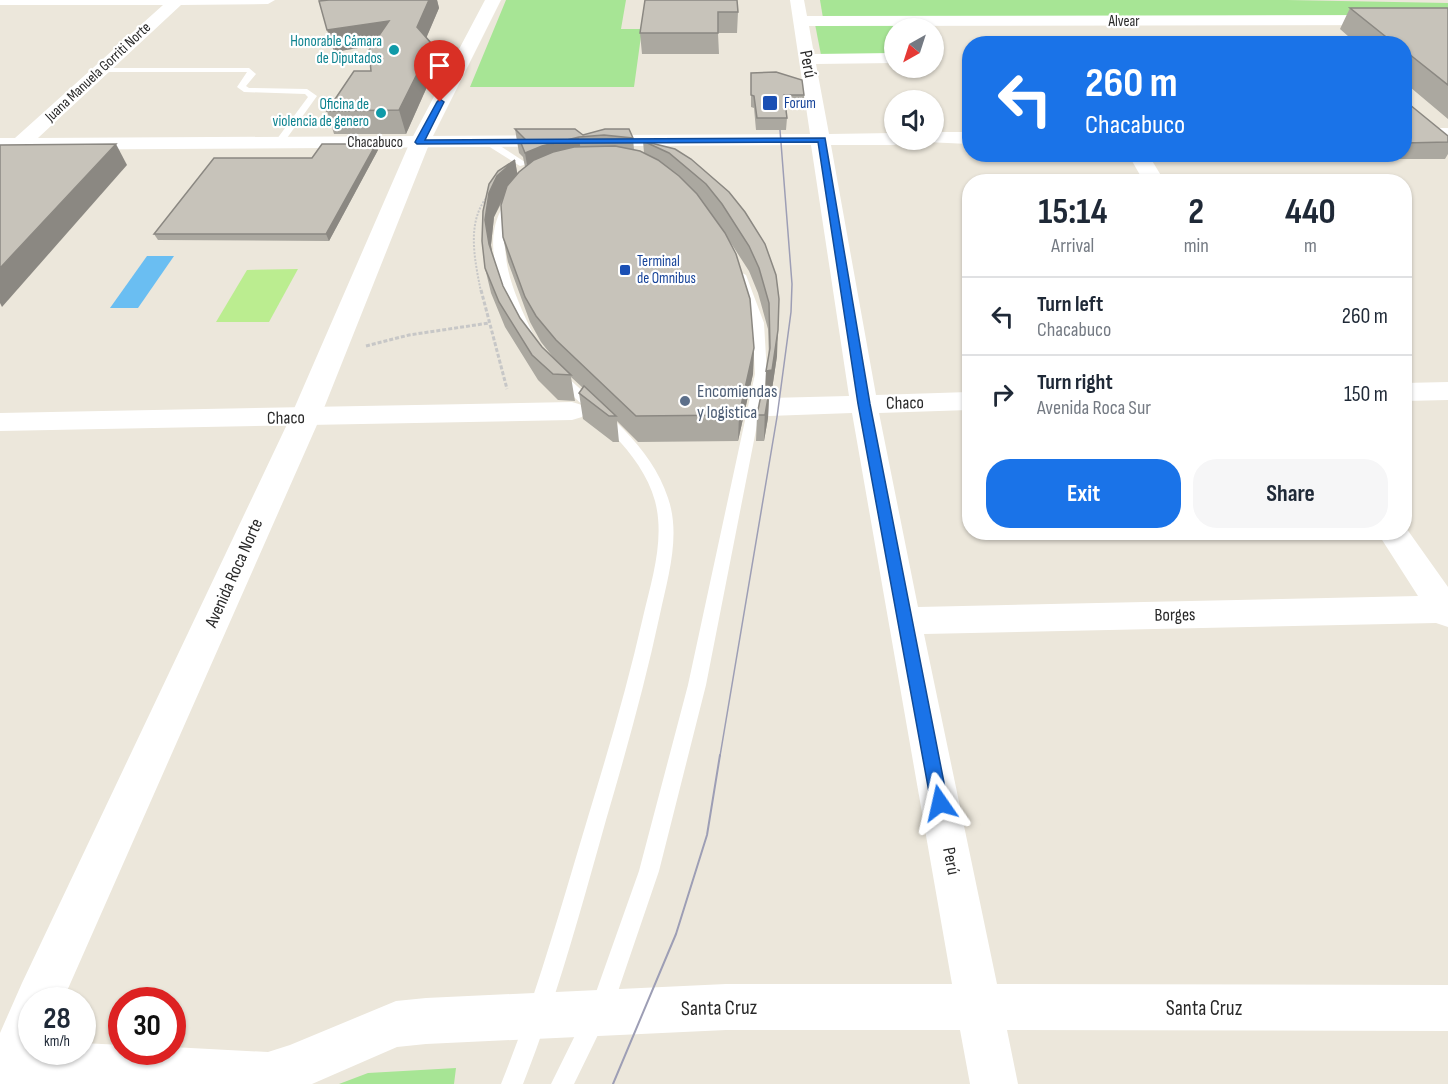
<!DOCTYPE html>
<html lang="en">
<head>
<meta charset="utf-8">
<style>
  body { margin:0; font-family:"Sofia Sans Condensed",sans-serif; background:#f6f6f7; color:#1f2937; height:100vh; display:flex; flex-direction:column; font-size:22px; white-space:nowrap }
  * { box-sizing:border-box; margin:0 }
  p { font-size:20px; color:#747a83 }
  .icon { flex:none; width:33px; height:33px; fill:none; stroke:currentColor; stroke-width:2; stroke-linecap:round; stroke-linejoin:round }
  .map { position:relative; flex:1; overflow:hidden }
  .details { position:absolute; left:962px; top:174px; width:450px; height:366px; display:flex; flex-direction:column; background:#fff; border-radius:24px; box-shadow:0 2px 4px #0004 }
  .details>* { flex:none }
  .banner { position:absolute; left:962px; top:36px; width:450px; height:126px; border-radius:24px; box-shadow:0 2px 4px #0004; background:#1a73e8; color:#fff; overflow:hidden }
  .needle { width:39px; rotate:219deg }
  .tools { position:absolute; left:884px; top:18px; display:grid; gap:12px }
  .tools a { display:grid; place-items:center; width:60px; height:60px; border-radius:50%; background:#fff; box-shadow:0 2px 4px #0004; font-size:30px }
  .speed { position:absolute; left:18px; top:987px; display:flex; gap:12px; font-size:30px; font-weight:700; text-align:center }
  .speed>* { display:grid; place-content:center; width:78px; height:78px; border-radius:50%; background:#fff; box-shadow:0 2px 4px #0004; line-height:1 }
  .speed small { font-size:15px; font-weight:400 }
  .speed .limit { border:9px solid #d22; background:#fff; color:#111 }
  .pin { position:absolute; display:grid; place-items:center; width:51px; height:51px; color:#fff; margin:-62px -26px; border-radius:50% 50% 50% 0; rotate:-45deg; box-shadow:0 0 6px #0007 }
  .pin .icon { rotate:45deg }
  .me { position:absolute; width:66px; margin:-33px; rotate:349deg; stroke-linejoin:round; filter:drop-shadow(0 0 4px #0008) }
  .turn { display:flex; align-items:center; gap:21px; height:126px; padding:0 24px; font-size:27px }
  .turn .icon { width:78px; height:78px; stroke-width:2.5 }
  .turn b { display:block; font-size:42px; line-height:51px }
  .eta { display:flex; justify-content:space-evenly; align-items:center; height:102px; text-align:center }
  .eta b { font-size:36px; font-weight:700; line-height:42px }
  .action { display:flex; gap:12px; margin-top:auto; padding:12px 24px }
  .action a { flex:1; height:69px; border-radius:24px; background:#1a73e8; color:#fff; font-size:24px; font-weight:700; line-height:69px; text-align:center }
  .action a+a { background:#f6f6f7; color:#1f2937 }
  ul { padding:0; list-style:none }
  li { display:flex; align-items:center; gap:18px; height:78px; padding:0 24px; border-top:2px solid #e0e1e3 }
  li div { flex:1 }
  li b { display:block; font-size:22px }
  li em { font-style:normal }
  .map>svg:first-child { display:block }
  .green { fill:#a7e595 }
  .pitch { fill:#bbed90 }
  .water { fill:#6abef2 }
  .lines { fill:none; stroke-linecap:round; stroke-linejoin:round }
  .path-far1 { stroke:#c7c7c7; stroke-width:2; stroke-dasharray:2 1.5; stroke-linecap:butt }
  .path { stroke:#c7c7c7; stroke-width:3; stroke-dasharray:4 2; stroke-linecap:butt }
  .lane { fill:#fff; fill-rule:evenodd }
  .street { fill:#fff; fill-rule:evenodd }
  .secondary { fill:#fff; fill-rule:evenodd }
  .tram-far1 { stroke:#9d9eb5; stroke-width:1.5 }
  .tram { stroke:#9d9eb5; stroke-width:2 }
  .wall { fill:#aba8a0; fill-rule:evenodd }
  .shaded-wall { fill:#8b8882 }
  .building { fill:#c7c3ba; stroke:#8b8882; stroke-width:1.5 }
  .route { fill:#1a73e8; stroke:#114b97; stroke-width:1.5 }
  .culture-dot { fill:#0f9aa8; stroke:#fff; stroke-width:2 }
  .transit-dot { fill:#1a4fb4; stroke:#fff; stroke-width:2 }
  .service-dot { fill:#5c6f8a; stroke:#fff; stroke-width:2 }
  .labels { text-anchor:middle; dominant-baseline:central; stroke-width:4.5; stroke-linejoin:round; paint-order:stroke }
  .far-street-label { font-size:15px; fill:#292929; stroke:#fff }
  .far-culture-label { font-size:15px; fill:#0d838f; stroke:#fff; text-anchor:end }
  .far-transit-label { font-size:15px; fill:#164399; stroke:#fff; text-anchor:start }
  .street-label { font-size:18px; fill:#292929; stroke:#fff }
  .service-label { font-size:18px; fill:#4e5e75; stroke:#fff; text-anchor:start }
  .near-street-label { font-size:21px; fill:#292929; stroke:#fff }
</style>
</head>
<body>
<div class="map">
<svg width="1448" height="1084" viewBox="0 0 1448 1084">
  <rect width="100%" height="100%" fill="#ece7db"/>
  <g class="green">
    <path d="M506,0H626L621,29H642L634,87H470Z"/>
    <path d="M820,0H1287L1448,3V15L823,18Z"/>
    <path d="M815,24H893L894,55H821Z"/>
    <path d="M456,1068L454,1084H339L368,1073Z"/>
  </g>
  <path class="pitch" d="M298,269L269,322H216L247,270Z"/>
  <path class="water" d="M147,256H174L138,308H110Z"/>
  <g class="lines">
    <path class="path-far1" d="M481,292C475,261 466,223 487,197"/>
    <g class="path">
      <path d="M481,290L507,389"/>
      <path d="M366,346L409,335L489,323"/>
    </g>
    <g class="lane">
      <path d="M101,68H249L256,74L246,86L249,88L307,89L317,96L282,145L279,146L274,143L308,97L305,94L244,92L237,87L247,72H98V68Z"/>
      <path d="M485,140H491L528,164L520,166L485,144Z"/>
      <path d="M510,198L515,201C493,249 512,289 533,334L527,338C519,335 516,323 513,315C499,284 484,245 500,212C503,206 504,201 510,198Z"/>
      <path d="M740,272L746,275L764,323L767,374L706,685L659,871L615,1000L574,1084H551L595,995L639,871L688,685L755,374L752,323L734,275Z"/>
      <path d="M560,373L564,374C603,411 651,445 668,498C681,535 668,577 660,614C645,684 626,752 606,820C581,909 557,998 523,1084H501C536,997 561,907 588,817C608,751 628,684 643,617C652,579 665,539 655,501C641,450 591,415 556,380L554,377L556,374Z"/>
    </g>
    <g class="street">
      <path d="M0,0H275L268,4L181,5L38,138L810,134L790,0H804L807,16L1448,15V25L809,26L814,54L894,53V63L816,64L829,134L894,133V140H903L901,143L894,145H831L876,395L969,392V410L879,413L918,607L1418,596L1377,532H1404V525L1448,587V627L1436,623L924,634L997,984L1448,985V1031L1007,1030L1018,1084H970L960,1030H726L426,1044L397,1047L312,1084H0V1038L32,1040V1052H82V1043L122,1045V1052H172V1047L268,1052L290,1045L396,1001L426,998L726,984H952L852,413L769,416L759,413L755,407L759,401L769,398L849,396L811,145L0,150V138H15L163,5H0Z"/>
      <rect x="1404" y="128" width="44" height="12"/>
      <path d="M933,132H969V144L926,142L924,140H933Z"/>
      <path d="M1128,154H1148L1165,182H1144Z"/>
      <path d="M1448,382V400L1404,401V383Z"/>
      <path d="M572,402L582,405L586,411L582,417L572,420L0,431V413Z"/>
    </g>
    <path class="secondary" d="M485,0H501L430,142L320,418L63,1000H32V1052H42L28,1084H0V1033L22,983L290,418L410,142Z"/>
    <path class="tram-far1" d="M720,756L777,417L791,312L792,284L780,130"/>
    <path class="tram" d="M613,1084L676,934L707,835L720,755"/>
  </g>
  <g class="wall">
    <path d="M329,0H437L439,8L426,38L431,43L436,65L434,71L406,134H334L327,111L371,71V46L334,52Z"/>
    <path d="M645,0L738,12L737,33H718L719,54H642L640,33Z"/>
    <path d="M1350,8H1448V119L1404,82V44H1357L1340,29Z"/>
    <path d="M751,73L804,95V107H786L787,118L786,130H756L754,108L751,107Z"/>
    <path d="M1404,100L1448,136V154L1445,159H1388L1383,154H1404Z"/>
    <path d="M515,129L583,135L605,129L633,138L634,150L644,153L643,141L675,149L765,244L777,356L771,396H769L768,418L764,441H756L757,415L765,391L766,371L769,357L768,329L758,293L749,271L727,237L754,348L753,374L738,441L638,442L617,421L619,442H613L583,419L579,393L583,388L571,377L575,401L558,400L538,380L505,327L491,293L485,268L482,241L515,160L517,173L525,167L523,157L519,153ZM503,200V237L508,262L530,322L541,342L556,361L542,347L520,318L503,286L492,253L491,245L494,217Z"/>
    <path d="M378,150L329,241L158,240L154,234L312,158Z"/>
  </g>
  <g class="shaded-wall">
    <path d="M429,0H437L439,8L422,48L417,27Z"/>
    <path d="M389,21L394,42L334,52L327,30Z"/>
    <path d="M431,43L436,65L434,71L406,134L399,110Z"/>
    <path d="M579,137L582,161L529,177L525,153L542,146Z"/>
    <path d="M116,144L127,165L2,307L0,303V268Z"/>
    <path d="M376,144L378,150L329,241L326,234Z"/>
    <path d="M515,160L519,184L502,200L494,217L491,245L494,269L489,244L485,220L489,193L497,176Z"/>
    <path d="M778,330L777,356L771,396H769L768,418L764,441L766,371Z"/>
    <path d="M754,348L753,374L738,441L739,415Z"/>
  </g>
  <g class="building">
    <path d="M329,0H429L417,27L431,43L429,50L399,110L327,111L354,71H371L369,50L389,21L327,30L319,1Z"/>
    <path d="M645,0H737L738,12H718V33H640Z"/>
    <path d="M1350,8H1448V85L1404,50V44H1395Z"/>
    <path d="M776,72L802,80L804,95H784L787,118H757L754,96L751,95V73Z"/>
    <path d="M1404,100L1448,136V142L1404,143Z"/>
    <path d="M515,129H575L583,135L605,129H629L633,138L604,135L579,137L542,146L525,153L521,143L526,140Z"/>
    <path d="M643,141L675,149L691,159L729,192L745,212L765,244L776,275L779,299L778,330L772,370L766,371L770,348L769,303L759,268L749,246L722,204L706,184L669,153Z"/>
    <path d="M116,144L0,268V145Z"/>
    <path d="M322,144H376L326,234H154L214,158H312Z"/>
    <path d="M615,146L640,151L658,160L679,176L697,194L725,233L736,254L750,299L754,348L739,415L636,416L556,340L536,316L525,297L503,237L501,205L507,186L519,172L534,160L553,152L574,147Z"/>
    <path d="M515,160L497,176L489,193L485,220L489,244L503,286L520,318L542,347L571,375L553,374L532,355L499,302L485,268L482,241L483,211L489,184L498,171Z"/>
    <path d="M584,386L616,416H609L579,393Z"/>
    <path d="M762,390L769,392L765,415H757Z"/>
  </g>
  <path class="route" d="M440,99L444,102L425,140L825,138L870,404L948,803L946,809L940,811L934,809L931,803L858,404L818,142L417,144L415,142L437,102Z"/>
  <g class="culture-dot">
    <circle cx="394" cy="50" r="6"/>
    <circle cx="381" cy="113" r="6"/>
  </g>
  <g class="transit-dot">
    <rect x="762" y="95" width="16" height="16" rx="3"/>
    <rect x="619" y="264" width="12" height="12" rx="3"/>
  </g>
  <circle class="service-dot" cx="685" cy="401" r="6"/>
  <g class="labels">
    <g class="far-street-label">
      <text x="1124" y="21">Alvear</text>
      <text transform="translate(98 72) rotate(-43)">Juana Manuela Gorriti Norte</text>
      <text x="375" y="142">Chacabuco</text>
    </g>
    <g class="far-culture-label">
      <text x="382" y="41">Honorable Cámara<tspan x="382" dy="17">de Diputados</tspan></text>
      <text x="369" y="104">Oficina de<tspan x="369" dy="17">violencia de genero</tspan></text>
    </g>
    <g class="far-transit-label">
      <text x="784" y="103">Forum</text>
      <text x="637" y="261">Terminal<tspan x="637" dy="17">de Omnibus</tspan></text>
    </g>
    <g class="street-label">
      <text transform="translate(808 64) rotate(79)">Perú</text>
      <text transform="translate(905 403) rotate(-1)">Chaco</text>
      <text transform="translate(286 418) rotate(-1)">Chaco</text>
      <text transform="translate(234 573) rotate(-66)">Avenida Roca Norte</text>
      <text transform="translate(1175 615) rotate(-1)">Borges</text>
      <text transform="translate(951 861) rotate(79)">Perú</text>
    </g>
    <g class="service-label">
      <text x="697" y="391">Encomiendas<tspan x="697" dy="21">y logistica</tspan></text>
    </g>
    <g class="near-street-label">
      <text transform="translate(719 1008) rotate(-1)">Santa Cruz</text>
      <text x="1204" y="1008">Santa Cruz</text>
    </g>
  </g>
</svg>
<div class="tools">
<a><svg class="needle" viewBox="-14 -14 28 28"><path d="M0-13l5 13h-10z" fill="#e53935"/><path d="M0 13l5-13h-10z" fill="#747a83"/></svg></a>
<a><svg class="icon" aria-label="sound" viewBox="0 0 24 24"><path d="M4 9h4l5-4v14l-5-4H4zM17 9q2 3 0 6"/></svg></a>
</div>
<div class="speed"><div>28<small>km/h</small></div><div class="limit">30</div></div>
<div class="pin" style="left:440px;top:102px;background:#d93025"><svg class="icon" aria-label="arrive" viewBox="0 0 24 24"><path d="M6 21V4h12l-3 4 3 4H6"/></svg></div>
<svg class="me" style="left:940px;top:803px" viewBox="-20 -20 40 40"><path d="M0-17L14 15 0 8-14 15z" fill="#1a73e8" stroke="#fff" stroke-width="4"/></svg>
<div class="banner">
<div class="turn"><svg class="icon" aria-label="left" viewBox="0 0 24 24"><path d="M17 20v-9H6M10 6l-5 5 5 5"/></svg><div><b>260 m</b>Chacabuco</div></div>
</div>
<section class="details">
<div class="eta">
<div><b>15:14</b><p>Arrival</p></div>
<div><b>2</b><p>min</p></div>
<div><b>440</b><p>m</p></div>
</div>
<ul>
<li><svg class="icon" aria-label="left" viewBox="0 0 24 24"><path d="M17 20v-9H6M10 6l-5 5 5 5"/></svg><div><b>Turn left</b><p>Chacabuco</p></div><em>260 m</em></li>
<li><svg class="icon" aria-label="right" viewBox="0 0 24 24"><path d="M7 20v-9h11M14 6l5 5-5 5"/></svg><div><b>Turn right</b><p>Avenida Roca Sur</p></div><em>150 m</em></li>
</ul>
<div class="action"><a>Exit</a><a>Share</a></div>
</section>
</div>
</body>
</html>
